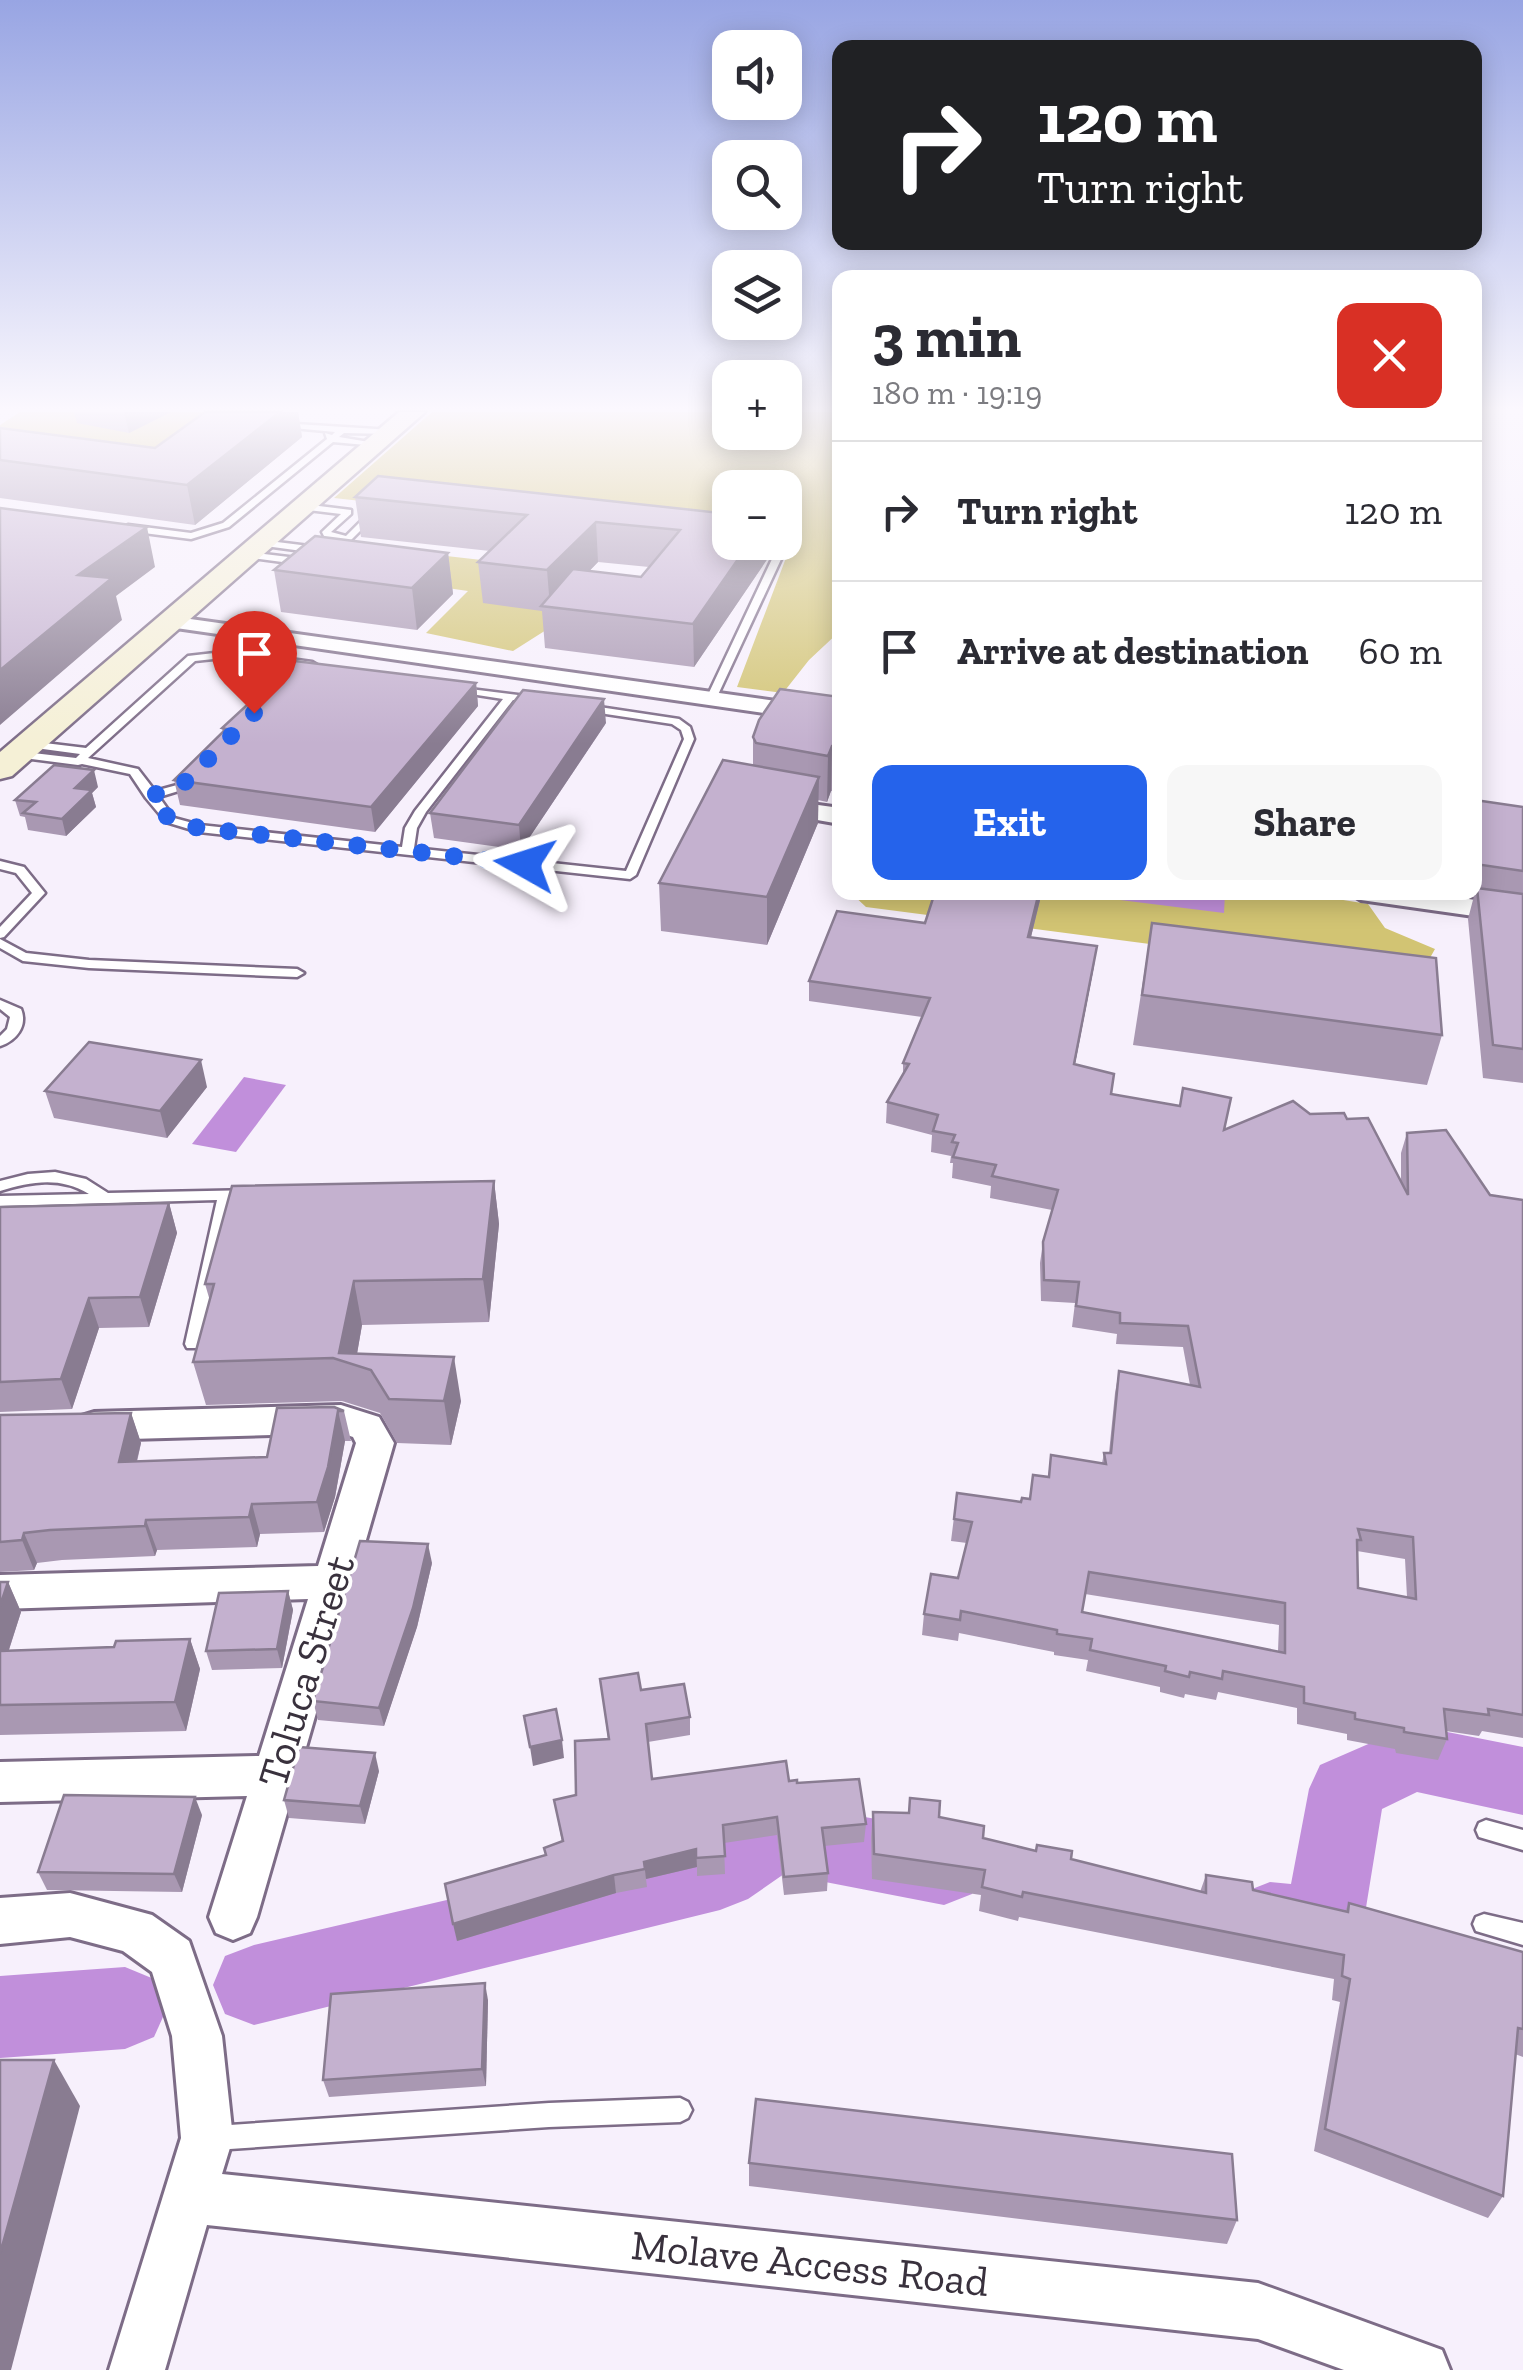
<!DOCTYPE html>
<html lang="en">
<head>
<meta charset="utf-8">
<style>
  body { margin:0; font-family:"Zilla Slab",serif; background:#f7f7f7; color:#2b2b33; height:100vh; display:flex; flex-direction:column; font-size:38px; white-space:nowrap }
  * { box-sizing:border-box; margin:0 }
  p { font-size:32px; color:#7c7c81 }
  .icon { flex:none; width:55px; height:55px; fill:none; stroke:currentColor; stroke-width:2; stroke-linecap:round; stroke-linejoin:round }
  .map { position:relative; flex:1; overflow:hidden }
  .sheet { position:absolute; left:832px; top:270px; width:650px; height:630px; display:flex; flex-direction:column; background:#fff; border-radius:20px; box-shadow:0 5px 25px #0003 }
  .sheet>* { flex:none }
  .banner { position:absolute; left:832px; top:40px; width:650px; height:210px; border-radius:20px; box-shadow:0 5px 25px #0003; background:#202124; color:#fff; overflow:hidden }
  .controls { position:absolute; left:712px; top:30px; display:grid; gap:20px }
  .controls a { display:grid; place-items:center; width:90px; height:90px; border-radius:20px; background:#fff; box-shadow:0 5px 25px #0003; font-size:50px }
  .pin { position:absolute; display:grid; place-items:center; width:85px; height:85px; color:#fff; margin:-102px -42px; border-radius:50% 50% 50% 0; rotate:-45deg; box-shadow:0 0 10px #0007 }
  .pin .icon { rotate:45deg }
  .me { position:absolute; width:110px; margin:-55px; rotate:276deg; stroke-linejoin:round; filter:drop-shadow(0 0 8px #0008) }
  .turn { display:flex; align-items:center; gap:35px; height:210px; padding:0 40px; font-size:45px }
  .turn .icon { width:130px; height:130px; stroke-width:2.5 }
  .turn b { display:block; font-size:70px; line-height:85px }
  .round { display:grid; place-items:center; flex:none; width:105px; height:105px; border-radius:20px; background:#f7f7f7 }
  .head { display:flex; align-items:center; justify-content:space-between; height:170px; padding:0 40px }
  h1 { font-size:60px; font-weight:700; line-height:75px }
  .action { display:flex; gap:20px; margin-top:auto; padding:20px 40px }
  .action a { flex:1; height:115px; border-radius:20px; background:#2563eb; color:#fff; font-size:40px; font-weight:700; line-height:115px; text-align:center }
  .action a+a { background:#f7f7f7; color:#2b2b33 }
  ul { padding:0; list-style:none }
  li { display:flex; align-items:center; gap:30px; height:140px; padding:0 40px; border-top:2px solid #e1e1e2 }
  li div { flex:1 }
  li b { display:block; font-size:38px }
  li em { font-style:normal }
  .map>svg:first-child { display:block }
  .green { fill:#d2c473 }
  .water { fill:#c18fdb }
  .lines { fill:none; stroke-linecap:round; stroke-linejoin:round }
  .river { fill:#c18fdb; fill-rule:evenodd }
  .lane-casing { stroke:#7d6c87; stroke-width:5 }
  .street-casing { stroke:#7d6c87; stroke-width:6 }
  .secondary-casing { stroke:#7d6c87; stroke-width:5 }
  .lane { fill:#fff; fill-rule:evenodd }
  .street { fill:#fff; fill-rule:evenodd }
  .secondary { fill:#f5f0d6; fill-rule:evenodd }
  .wall { fill:#a998b2; fill-rule:evenodd }
  .shaded-wall { fill:#897c91 }
  .building { fill:#c4b1cf; stroke:#897c91; stroke-width:2.5; fill-rule:evenodd }
  .route { stroke:#2563eb; stroke-width:18; stroke-dasharray:0 32.4 }
  .labels { text-anchor:middle; dominant-baseline:central; stroke-width:8; stroke-linejoin:round; paint-order:stroke }
  .near-street-label { font-size:42px; fill:#39313d; stroke:#fff }
</style>
</head>
<body>
<div class="map">
<svg width="1523" height="2370" viewBox="0 0 1523 2370">
  <rect width="100%" height="100%" fill="#f7f0fc"/>
  <g class="green">
    <path d="M20,412H202L245,420L168,475L0,455V425Z"/>
    <path d="M432,412H730V432H785V412H840V631L809,660L783,693L737,687L789,550L732,543L785,542V488H730V542L334,498Z"/>
    <path d="M359,546L597,573L554,625L513,651L426,633L468,591L329,571Z"/>
    <path d="M851,893H1300L1368,904L1385,928L1435,949L1418,979L866,907Z"/>
  </g>
  <g class="water">
    <path d="M1121,893H1225L1224,913L1120,900Z"/>
    <path d="M244,1077L286,1085L236,1152L192,1144Z"/>
  </g>
  <g class="lines">
    <g class="river">
      <path d="M1412,1725L1523,1747V1815L1417,1792L1382,1809L1363,1926L1351,1953C1312,1969 1281,1963 1242,1947L1230,1920L1242,1893L1270,1882L1291,1884L1309,1789L1320,1765Z"/>
      <path d="M774,1801L944,1831L972,1842L983,1868L972,1894L944,1905L784,1874L748,1899L720,1910L254,2025L225,2014L213,1985L225,1956L254,1945L703,1840L747,1812Z"/>
      <path d="M125,1967L154,1979L167,2008L154,2037L125,2049L0,2058V1976Z"/>
    </g>
    <defs>
      <g id="lane">
        <path d="M280,423L392,430L396,432L392,434L344,433L339,437L381,444L377,446L333,442L229,527L191,539L128,531L124,528L128,525L191,533L223,523L327,439L325,433L332,435L335,432L283,427H280Z"/>
        <path d="M303,504L351,510V514L331,532L346,536L371,511L378,513L334,557L329,554L342,541L325,538L322,532L341,514L300,509L299,507Z"/>
        <path d="M261,540L317,547L322,550L317,553L258,545L256,543Z"/>
        <path d="M748,545L783,555L716,699L711,702L706,699L773,557L745,550V546Z"/>
        <path d="M247,552L305,559L310,562L305,565L244,557L242,555Z"/>
        <path d="M232,651L312,662L317,665L312,668L232,657L195,661L88,758L138,769L155,791L177,785L187,775H195L197,777L185,789L159,797L174,818L200,825L402,847L405,828L415,811L503,699L458,692L453,689L454,687L534,697L538,698V702L513,700L426,812L417,828L414,848L626,871L684,739L681,730L672,724L586,711L581,708L586,705L679,719L690,727L694,739L636,875L630,879L199,832L166,822L146,798L130,774L82,764L78,765L16,757L10,754L16,751L76,758L80,754L28,747L23,744L28,741L86,748L188,656Z"/>
        <path d="M0,861L24,867L45,893L4,937L0,938V927L32,893L16,873L0,869Z"/>
        <path d="M0,939L26,953L89,960L297,969L304,973L297,977L89,968L23,961L0,948Z"/>
        <path d="M0,1000L21,1009C28,1026 16,1041 0,1046V1036L7,1029L10,1017L0,1009Z"/>
        <path d="M55,1172L86,1179L108,1193L256,1190L259,1194L256,1198L233,1199L199,1348H187L185,1344L217,1200L0,1206V1196L89,1194C59,1176 31,1182 0,1191V1181L28,1174Z"/>
        <path d="M1486,1820L1523,1830V1850L1479,1837L1476,1830L1479,1823Z"/>
        <path d="M1484,1914L1523,1923V1945L1476,1931L1473,1924L1476,1917Z"/>
        <path d="M680,2098L688,2102L692,2110L688,2118L680,2122L549,2127L215,2150L207,2146L203,2138L207,2130L215,2126L549,2103Z"/>
      </g>
      <g id="street">
        <path d="M169,616L840,710V724L162,626L158,622L162,618Z"/>
        <path d="M775,799L840,808V824L766,811L763,806L766,801Z"/>
        <path d="M1348,892H1421L1523,907V923L1361,900Z"/>
        <path d="M341,1405L379,1417L394,1443L257,1917L250,1933L233,1940L216,1933L209,1917L247,1796L0,1802V1762L259,1756L308,1599L0,1609V1575L318,1566L356,1443L353,1437L341,1433L94,1440L81,1436L75,1426L81,1416L94,1412Z"/>
        <path d="M70,1893L152,1915L189,1941L222,2036L233,2138L222,2174L1258,2283L1442,2350L1450,2370H1344L1258,2339L207,2225L165,2370H109L181,2138L172,2036L152,1972L123,1951L70,1937L0,1944V1898Z"/>
      </g>
      <path id="secondary" d="M399,412H425L12,776L0,779V752Z"/>
    </defs>
    <use href="#lane" class="lane-casing"/>
    <use href="#street" class="street-casing"/>
    <use href="#secondary" class="secondary-casing"/>
    <use href="#lane" class="lane"/>
    <use href="#street" class="street"/>
    <use href="#secondary" class="secondary"/>
  </g>
  <g class="wall">
    <path d="M74,412H171L129,433L77,423Z"/>
    <path d="M205,412H298L302,437L195,525L0,498V428L155,448Z"/>
    <path d="M355,497L730,514V542H768V558L694,667L545,648L542,611L483,603L478,562L490,551L361,537ZM598,562L649,567L641,577L589,571Z"/>
    <path d="M448,553L453,594L417,630L281,612L274,570Z"/>
    <path d="M476,683L478,706L375,832L180,805L174,780L223,733L222,728Z"/>
    <path d="M840,697V793L831,791L827,802L818,800V823L767,945L661,931L659,883L753,766V737Z"/>
    <path d="M606,723L521,850L434,838L430,813Z"/>
    <path d="M98,787L92,793L96,807L66,836L28,830L25,817L20,816L15,800Z"/>
    <path d="M1475,800L1523,807V1083L1483,1078L1468,919L1474,896L1465,895V892H1475Z"/>
    <path d="M935,892H1042L1031,937L1094,966L1075,1064L1111,1094L1224,1130L1310,1114L1347,1119L1401,1182V1153L1407,1133L1490,1195L1523,1200V1738L1482,1731L1479,1736L1446,1731L1447,1739L1438,1760L1396,1753L1395,1749L1347,1740V1734L1297,1724V1708L1218,1692L1216,1700L1185,1694L1184,1698L1160,1692V1687L1086,1671L1088,1660L1054,1655V1652L959,1633L958,1641L922,1635L924,1614L958,1578L967,1543L951,1541L957,1493L1021,1502L1029,1499L1048,1477L1051,1455L1102,1463L1104,1453H1109L1115,1393L1119,1371L1190,1385L1183,1347L1116,1344L1117,1334L1072,1327L1075,1303L1041,1301L1040,1263L1043,1242L1052,1210L990,1198L991,1186L952,1178L953,1163H950L951,1156L931,1152L932,1135L886,1123L887,1102L903,1075V1063L922,1017L809,1001V981L925,923ZM1357,1551L1405,1559L1407,1597L1358,1588ZM1085,1594L1279,1625L1278,1651L1082,1612Z"/>
    <path d="M1152,923L1442,1035L1427,1085L1133,1045Z"/>
    <path d="M207,1087L167,1138L54,1118L45,1091Z"/>
    <path d="M494,1181L499,1224L489,1322L362,1325L357,1354L461,1401L451,1445L397,1443L380,1413L342,1401L206,1405L193,1362L210,1301L205,1284Z"/>
    <path d="M169,1203L177,1233L149,1327L99,1328L72,1409L0,1412V1207Z"/>
    <path d="M277,1408L344,1411L351,1441H345L335,1497L324,1532L260,1534L257,1547L157,1550L155,1556L62,1560L37,1563L34,1570L0,1572V1415L131,1413L141,1443L137,1462L267,1457Z"/>
    <path d="M432,1563L417,1627L384,1726L318,1720L313,1701Z"/>
    <path d="M0,1582H8L21,1612L9,1650L114,1647L190,1639L200,1669L186,1731L0,1735Z"/>
    <path d="M288,1591L293,1610L282,1668L212,1670L206,1651Z"/>
    <path d="M600,1679L641,1690L690,1717V1735L648,1742L652,1779L789,1781L797,1783L866,1824L864,1842L824,1846L828,1873L827,1891L784,1895L777,1835L724,1843L725,1874L697,1876V1867L646,1879L647,1887L616,1893L457,1941L545,1855L544,1848L562,1842L554,1800L576,1795L608,1739Z"/>
    <path d="M379,1771L365,1824L289,1818L284,1800Z"/>
    <path d="M873,1812L939,1817L983,1838L1200,1892L1206,1875L1253,1890L1345,1911L1349,1903L1523,1952V2057L1515,2054L1503,2196L1488,2218L1314,2151L1340,2002L1332,2000L1334,1979L1019,1917L1018,1921L979,1911L981,1895L872,1879L871,1837Z"/>
    <path d="M202,1815L182,1892L47,1890L38,1872Z"/>
    <path d="M488,2000L486,2086L329,2097L323,2080Z"/>
    <path d="M749,2163L1237,2220L1227,2244L749,2186Z"/>
  </g>
  <g class="shaded-wall">
    <path d="M124,412H171L129,433Z"/>
    <path d="M280,412H298L302,437L195,525L187,485Z"/>
    <path d="M596,522L598,562L555,607H550L547,570Z"/>
    <path d="M147,527L155,567L116,596L122,620L0,725V670L78,575Z"/>
    <path d="M750,542H768V558L694,667L693,624Z"/>
    <path d="M448,553L453,594L417,630L412,588Z"/>
    <path d="M476,683L478,706L375,832L371,807Z"/>
    <path d="M604,699L606,723L521,850L519,825Z"/>
    <path d="M832,746L831,791L827,802L828,756Z"/>
    <path d="M94,770L98,787L92,793L96,807L66,836L62,819L75,788Z"/>
    <path d="M819,777L818,823L767,945V897Z"/>
    <path d="M1039,892H1042L1026,957L1028,937Z"/>
    <path d="M1097,946L1094,966L1071,1084L1074,1064Z"/>
    <path d="M201,1060L207,1087L167,1138L160,1111Z"/>
    <path d="M494,1181L499,1224L489,1322L483,1279Z"/>
    <path d="M169,1203L177,1233L149,1327L140,1297Z"/>
    <path d="M354,1281L362,1325L355,1365L339,1353Z"/>
    <path d="M89,1298L99,1328L72,1409L61,1379Z"/>
    <path d="M454,1357L461,1401L451,1445L444,1401Z"/>
    <path d="M338,1411L345,1441L335,1497L324,1532L317,1502Z"/>
    <path d="M131,1413L141,1443L129,1492L119,1462Z"/>
    <path d="M252,1504L260,1534L257,1547L249,1517Z"/>
    <path d="M146,1520L157,1550L155,1556L145,1526Z"/>
    <path d="M24,1533L37,1563L34,1570L22,1540Z"/>
    <path d="M428,1544L432,1563L417,1627L384,1726L379,1708Z"/>
    <path d="M8,1582L21,1612L0,1677V1606Z"/>
    <path d="M288,1591L293,1610L282,1668L277,1649Z"/>
    <path d="M190,1639L200,1669L186,1731L175,1702Z"/>
    <path d="M562,1740L564,1758L533,1766L530,1747Z"/>
    <path d="M375,1753L379,1771L365,1824L360,1806Z"/>
    <path d="M195,1797L202,1815L182,1892L174,1874Z"/>
    <path d="M696,1849L697,1867L646,1879L644,1862Z"/>
    <path d="M614,1875L616,1893L457,1941L453,1924Z"/>
    <path d="M485,1983L488,2000L486,2086L482,2069Z"/>
    <path d="M54,2060L80,2106L11,2370H0V2254Z"/>
  </g>
  <g class="building">
    <path d="M205,412H280L187,485L0,460V428L155,448Z"/>
    <path d="M378,476L730,514V542H750L693,624L541,606L573,569L641,577L680,530L596,522L547,570L478,562L527,515L355,497Z"/>
    <path d="M0,508L147,527L78,575L112,578L0,670Z"/>
    <path d="M315,536L448,553L412,588L274,570Z"/>
    <path d="M295,661L476,683L371,807L174,780L226,729L222,728Z"/>
    <path d="M780,689L840,697V747L832,746L828,756L756,743L753,737L759,720Z"/>
    <path d="M523,690L604,699L519,825L430,813Z"/>
    <path d="M723,760L819,777L767,897L659,883Z"/>
    <path d="M54,765L94,770L75,788L92,790L62,819L23,813L36,802L15,800Z"/>
    <path d="M1475,800L1523,807V871L1475,864Z"/>
    <path d="M1477,888L1523,894V1049L1493,1045Z"/>
    <path d="M935,892H1039L1028,937L1097,946L1074,1064L1114,1074L1111,1094L1180,1106L1183,1088L1231,1098L1224,1130L1293,1101L1310,1114L1344,1113L1347,1119L1368,1118L1408,1195L1407,1133L1446,1130L1490,1195L1523,1200V1715L1488,1709L1489,1715L1444,1709L1447,1739L1404,1732V1728L1355,1719V1713L1304,1703V1687L1223,1671L1222,1679L1190,1672L1189,1677L1165,1671L1166,1666L1090,1650L1092,1639L1057,1634V1630L961,1611L960,1620L924,1614L931,1574L958,1578L972,1522L954,1519L957,1493L1021,1502L1022,1498L1030,1499L1033,1475L1049,1477L1051,1455L1106,1464L1104,1453H1111L1119,1371L1200,1387L1188,1326L1120,1323V1313L1076,1306L1079,1282L1044,1280L1043,1242L1058,1190L992,1176L996,1165L953,1157L958,1143L952,1142L955,1135L933,1131L938,1115L887,1102L909,1064L903,1063L930,998L809,981L837,911L925,923ZM1358,1529L1413,1537L1416,1599L1358,1588L1357,1540H1361ZM1089,1572L1285,1603V1653L1082,1612Z"/>
    <path d="M1152,923L1436,958L1442,1035L1142,995Z"/>
    <path d="M89,1042L201,1060L160,1111L45,1091Z"/>
    <path d="M494,1181L483,1279L354,1281L339,1353L454,1357L444,1401L389,1399L371,1370L333,1358L193,1362L214,1284H205L232,1186Z"/>
    <path d="M169,1203L140,1297L89,1298L61,1379L0,1382V1207Z"/>
    <path d="M334,1407L344,1411H338L328,1467L317,1502L252,1504L249,1517L146,1520L145,1526L50,1530L24,1533L22,1540L0,1542V1415L131,1413L119,1462L267,1457L277,1408Z"/>
    <path d="M360,1541L428,1544L413,1608L379,1708L313,1701Z"/>
    <path d="M0,1582H8L0,1606Z"/>
    <path d="M288,1591L277,1649L206,1651L219,1593Z"/>
    <path d="M190,1639L175,1702L0,1705V1651L114,1647L116,1641Z"/>
    <path d="M638,1673L641,1690L684,1684L690,1717L646,1724L652,1779L786,1761L789,1781L797,1780V1783L859,1779L866,1824L822,1828L828,1873L784,1877L777,1817L723,1825L725,1856L696,1858V1849L644,1862L645,1869L614,1875L453,1924L445,1884L546,1855L544,1848L563,1841L554,1800L576,1795L575,1741L609,1739L600,1679Z"/>
    <path d="M556,1709L562,1740L530,1747L524,1716Z"/>
    <path d="M299,1747L375,1753L360,1806L284,1800Z"/>
    <path d="M64,1795L195,1797L174,1874L38,1872Z"/>
    <path d="M910,1798L940,1801L939,1817L984,1826L983,1838L1036,1851L1037,1845L1072,1851L1071,1859L1206,1893V1875L1252,1882L1253,1890L1348,1912L1349,1903L1523,1952V2029L1518,2028L1503,2196L1325,2129L1350,1979L1342,1976L1344,1955L1023,1892L1022,1897L982,1887L985,1870L874,1854L873,1812L909,1813Z"/>
    <path d="M485,1983L482,2069L323,2080L331,1994Z"/>
    <path d="M0,2060H54L0,2254Z"/>
    <path d="M756,2099L1232,2154L1237,2220L749,2163Z"/>
  </g>
  <linearGradient id="sky" x2="0" y2="1"><stop stop-color="#98a5e3"/><stop offset="0.55" stop-color="#fbf8fe"/><stop offset="1" stop-color="#fbf8fe" stop-opacity="0"/></linearGradient>
  <rect width="1523" height="744" fill="url(#sky)"/>
  <g class="lines">
    <path class="route" d="M254,713L181,786L150,796L170,820L199,828L525,864"/>
  </g>
  <g class="labels">
    <g class="near-street-label">
      <text transform="translate(306 1671) rotate(-73)">Toluca Street</text>
      <text transform="translate(810 2263) rotate(6)">Molave Access Road</text>
    </g>
  </g>
</svg>
<div class="controls">
<a><svg class="icon" aria-label="sound" viewBox="0 0 24 24"><path d="M4 9h4l5-4v14l-5-4H4zM17 9q2 3 0 6"/></svg></a>
<a><svg class="icon" aria-label="search" viewBox="0 0 24 24"><circle cx="10" cy="10" r="6"/><path d="M15 15l6 6"/></svg></a>
<a><svg class="icon" aria-label="layers" viewBox="0 0 24 24"><path d="M12 4l9 5-9 5-9-5zM3 14l9 5 9-5"/></svg></a>
<a>+</a>
<a>−</a>
</div>
<div class="pin" style="left:254px;top:713px;background:#d93025"><svg class="icon" aria-label="arrive" viewBox="0 0 24 24"><path d="M6 21V4h12l-3 4 3 4H6"/></svg></div>
<svg class="me" style="left:525px;top:864px" viewBox="-20 -20 40 40"><path d="M0-17L14 15 0 8-14 15z" fill="#2563eb" stroke="#fff" stroke-width="4"/></svg>
<div class="banner">
<div class="turn"><svg class="icon" aria-label="right" viewBox="0 0 24 24"><path d="M7 20v-9h11M14 6l5 5-5 5"/></svg><div><b>120 m</b>Turn right</div></div>
</div>
<section class="sheet">
<div class="head"><div><h1>3 min</h1><p>180 m · 19:19</p></div><a class="round" style="background:#d93025;color:#fff"><svg class="icon" aria-label="close" viewBox="0 0 24 24"><path d="M6 6l12 12M18 6L6 18"/></svg></a></div>
<ul>
<li><svg class="icon" aria-label="right" viewBox="0 0 24 24"><path d="M7 20v-9h11M14 6l5 5-5 5"/></svg><div><b>Turn right</b></div><em>120 m</em></li>
<li><svg class="icon" aria-label="arrive" viewBox="0 0 24 24"><path d="M6 21V4h12l-3 4 3 4H6"/></svg><div><b>Arrive at destination</b></div><em>60 m</em></li>
</ul>
<div class="action"><a>Exit</a><a>Share</a></div>
</section>
</div>
</body>
</html>
